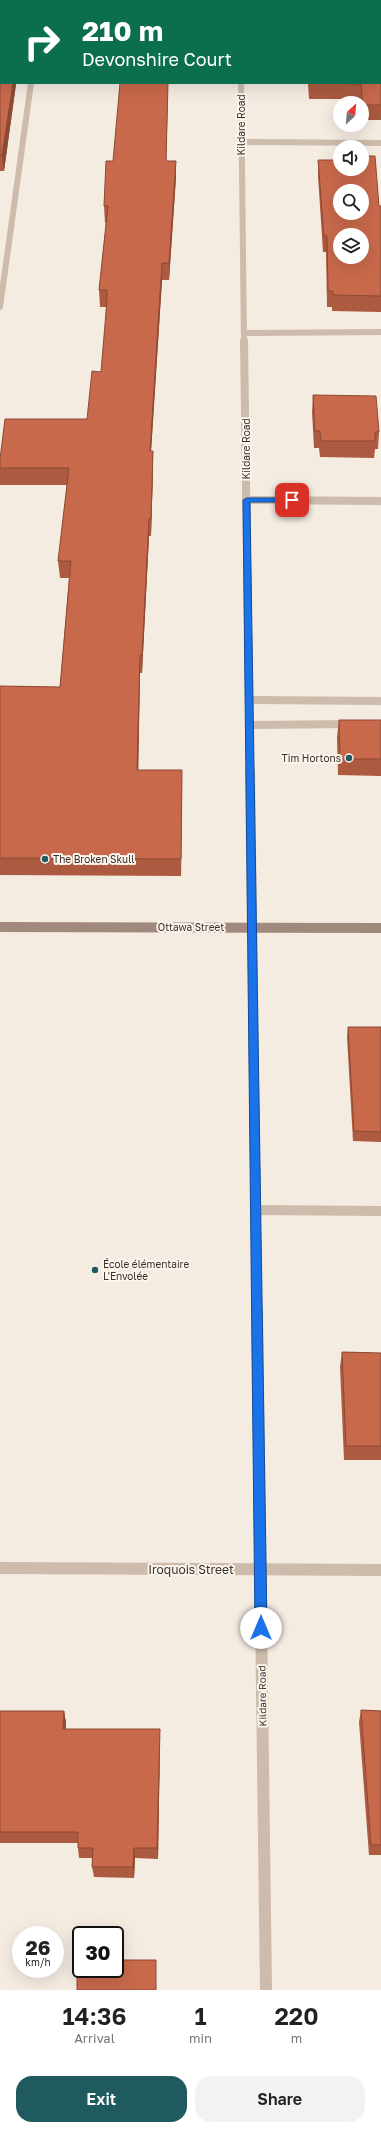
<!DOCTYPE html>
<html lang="en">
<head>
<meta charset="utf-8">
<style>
  body { margin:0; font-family:"Golos Text",sans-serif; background:#f2f2f2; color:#222; height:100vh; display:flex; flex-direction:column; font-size:15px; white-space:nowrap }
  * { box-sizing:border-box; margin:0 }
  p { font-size:13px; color:#767676 }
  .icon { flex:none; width:22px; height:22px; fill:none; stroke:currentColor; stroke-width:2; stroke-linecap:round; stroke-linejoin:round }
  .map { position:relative; height:1990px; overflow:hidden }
  .drawer { display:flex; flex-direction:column; background:#fff; flex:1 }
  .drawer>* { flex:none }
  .hud { position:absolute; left:0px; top:0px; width:381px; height:84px; box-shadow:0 4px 16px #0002; background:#0b6e4f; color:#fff; overflow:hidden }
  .needle { width:26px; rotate:26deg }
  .controls { position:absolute; left:333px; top:96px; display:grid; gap:8px }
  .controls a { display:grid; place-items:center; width:36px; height:36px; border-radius:50%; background:#fff; box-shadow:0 4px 16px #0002; font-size:20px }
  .speed { position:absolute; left:12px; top:1926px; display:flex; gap:8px; font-size:20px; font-weight:700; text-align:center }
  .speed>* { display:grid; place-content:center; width:52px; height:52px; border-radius:50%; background:#fff; box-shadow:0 4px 16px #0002; line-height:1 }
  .speed small { font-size:10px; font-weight:400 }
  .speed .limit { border:2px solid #111; border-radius:6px; background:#fff; color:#111 }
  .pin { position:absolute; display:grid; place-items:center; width:34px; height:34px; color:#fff; margin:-17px; border-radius:8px; box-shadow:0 2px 6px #0006 }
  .me { position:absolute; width:44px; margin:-22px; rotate:0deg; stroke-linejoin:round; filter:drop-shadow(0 0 3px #0008) }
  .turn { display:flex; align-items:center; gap:14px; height:84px; padding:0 16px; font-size:18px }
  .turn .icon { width:52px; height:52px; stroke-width:2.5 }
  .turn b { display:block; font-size:28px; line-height:34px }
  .eta { display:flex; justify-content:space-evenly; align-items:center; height:68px; text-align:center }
  .eta b { font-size:24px; font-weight:600; line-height:28px }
  .button { display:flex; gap:8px; margin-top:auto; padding:8px 16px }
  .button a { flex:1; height:46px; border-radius:16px; background:#1f5a5e; color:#fff; font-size:16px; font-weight:600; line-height:46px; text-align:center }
  .button a+a { background:#f2f2f2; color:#222 }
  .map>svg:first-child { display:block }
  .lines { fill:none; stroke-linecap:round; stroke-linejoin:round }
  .lane-far2 { stroke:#cdbbac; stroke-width:6 }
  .lane-far1 { stroke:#cdbbac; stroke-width:8 }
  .lane { stroke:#cdbbac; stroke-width:10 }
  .street-far3 { stroke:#cdbbac; stroke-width:6 }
  .street-far2 { stroke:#cdbbac; stroke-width:8 }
  .street-far1 { stroke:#cdbbac; stroke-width:10 }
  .street { stroke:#cdbbac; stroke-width:12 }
  .secondary { stroke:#a18a7d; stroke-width:10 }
  .wall { fill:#ac5a40 }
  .shaded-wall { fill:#8c4a34 }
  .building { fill:#c8694b; stroke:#8c4a34; fill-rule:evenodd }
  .route { fill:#1a73e8; stroke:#114b97 }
  .poi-dot { fill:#1f5a5e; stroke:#fbf5ee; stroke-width:1.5 }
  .labels { text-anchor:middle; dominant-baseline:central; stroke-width:4; stroke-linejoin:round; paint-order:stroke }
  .street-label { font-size:10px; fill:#3b302b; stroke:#fbf5ee }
  .poi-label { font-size:10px; fill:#3b302b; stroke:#fbf5ee; text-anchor:start }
  .near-street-label { font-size:12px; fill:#3b302b; stroke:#fbf5ee }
</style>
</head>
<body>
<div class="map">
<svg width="381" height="1990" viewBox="0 0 381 1990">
  <rect width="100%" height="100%" fill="#f4ebe1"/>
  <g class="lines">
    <g class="lane-far2">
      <path d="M241,142L381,143"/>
      <path d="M0,307L31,83"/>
      <path d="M245,333L381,332"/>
    </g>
    <g class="lane-far1">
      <path d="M250,700L381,701"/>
      <path d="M250,725L351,724"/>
    </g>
    <path class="lane" d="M256,1210L381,1211"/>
    <path class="street-far3" d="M241,83L244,342"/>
    <g class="street-far2">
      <path d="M244,341L250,771"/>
      <path d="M247,500L381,501"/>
    </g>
    <path class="street-far1" d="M250,770L257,1311"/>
    <g class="street">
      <path d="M257,1310L266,1990"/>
      <path d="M0,1568L381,1570"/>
    </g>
    <path class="secondary" d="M0,927L381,928"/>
  </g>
  <g class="wall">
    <path d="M381,62V120H362V103H360V99H309L308,83H380Z"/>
    <path d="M0,68L16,84L4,171H0Z"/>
    <path d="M336,156L379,206H381V312L332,311V307H327L326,252H323L318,176V160H336Z"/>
    <path d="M166,161L176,177L169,280H162L151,451H153V468L151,536H149L142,673H140L138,770L182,787L181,876L0,875V686L60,687L69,578H60L58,561L67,485H0V459L87,419L101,372L107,307H100L99,290L106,223H105L104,206Z"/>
    <path d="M313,395L379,432L378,449H375L374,458L320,457L319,448H314L312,412Z"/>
    <path d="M339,720H381V776L338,775L337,737Z"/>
    <path d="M348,1027H381V1142L353,1141L347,1037Z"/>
    <path d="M342,1352L381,1353V1460H344L340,1367Z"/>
    <path d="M361,1710L381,1711V1855H369L359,1722Z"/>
    <path d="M0,1711H64L66,1723V1729L160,1741L158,1859L135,1858L134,1878L94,1877L92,1867V1858H79L78,1848V1843H0Z"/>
  </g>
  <g class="shaded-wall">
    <path d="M13,83H16V84L4,171L2,155Z"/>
    <path d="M168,83V85L166,177V161Z"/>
    <path d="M176,161V177L169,280V263Z"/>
    <path d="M162,263V280L150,468V451Z"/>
    <path d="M153,451V468L151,536V519Z"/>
    <path d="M149,519V536L142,673V655Z"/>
    <path d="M140,655V673L138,787L137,770Z"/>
    <path d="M182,770V787L181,876V859Z"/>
    <path d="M64,1711L66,1723L65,1740L63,1729Z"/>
    <path d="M160,1729V1741L158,1859L157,1848Z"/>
    <path d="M134,1848L135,1858L134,1878L133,1867Z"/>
  </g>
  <g class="building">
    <rect x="102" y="0" width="58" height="1"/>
    <rect x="305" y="0" width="52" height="1"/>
    <path d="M380,62H381V105H363L361,84L310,83H380Z"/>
    <path d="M0,68H1V83H13L2,155H0Z"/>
    <path d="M120,83H168L166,161H176L169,263H162L150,451H153L151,519H149L142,655H140L137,770H182L181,859L0,858V686L60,687L71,561H58L69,468H0V459L5,419H87L92,371L101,372L107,300V290H99L108,206H104L106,161H113Z"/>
    <path d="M336,156H340V169H362V156H375L379,206H381V296L333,295V291H328L327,236H324L318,160H336ZM340,191H362V213H340ZM340,235H362V257H340Z"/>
    <path d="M313,395L376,396L379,432H375V441H321L320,431H315Z"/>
    <path d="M339,720H381V759H340Z"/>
    <path d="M348,1027H381V1132L354,1131Z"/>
    <path d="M342,1352L381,1353V1446H346Z"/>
    <path d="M361,1710L381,1711V1845H371Z"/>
    <path d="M0,1711H64L63,1729H160L157,1848H134L133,1867H92L93,1848H78V1832H0Z"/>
    <path d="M77,1960H81V1969H115V1960H156V1990H77Z"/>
  </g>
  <path class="route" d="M292,498L294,499V502H250L267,1628L265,1631L261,1633L257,1631L255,1628L243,500L247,498Z"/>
  <g class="poi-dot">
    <circle cx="349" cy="758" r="4"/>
    <circle cx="45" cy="859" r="4"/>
    <circle cx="95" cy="1270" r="4"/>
  </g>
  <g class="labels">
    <g class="street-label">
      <text transform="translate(241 125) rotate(-90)">Kildare Road</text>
      <text transform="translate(246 449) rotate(-90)">Kildare Road</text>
      <text x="191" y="927">Ottawa Street</text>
      <text transform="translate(262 1696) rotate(-91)">Kildare Road</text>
    </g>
    <g class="poi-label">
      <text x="341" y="758" text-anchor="end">Tim Hortons</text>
      <text x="53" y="859">The Broken Skull</text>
      <text x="103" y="1264">École élémentaire<tspan x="103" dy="12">L'Envolée</tspan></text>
    </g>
    <g class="near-street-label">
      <text x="191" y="1569">Iroquois Street</text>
    </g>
  </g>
</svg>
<div class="controls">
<a><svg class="needle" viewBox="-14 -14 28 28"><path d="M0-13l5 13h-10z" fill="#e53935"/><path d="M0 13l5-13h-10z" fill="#767676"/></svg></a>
<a><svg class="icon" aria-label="sound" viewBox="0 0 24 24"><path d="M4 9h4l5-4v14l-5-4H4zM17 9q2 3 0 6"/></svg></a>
<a><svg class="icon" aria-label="search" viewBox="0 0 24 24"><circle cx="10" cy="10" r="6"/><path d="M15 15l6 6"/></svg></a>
<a><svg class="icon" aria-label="layers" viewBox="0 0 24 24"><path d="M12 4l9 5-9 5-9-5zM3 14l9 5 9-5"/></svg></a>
</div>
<div class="speed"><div>26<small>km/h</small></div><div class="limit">30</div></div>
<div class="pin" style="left:292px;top:500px;background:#d93025"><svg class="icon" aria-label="arrive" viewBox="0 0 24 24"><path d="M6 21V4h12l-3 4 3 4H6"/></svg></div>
<svg class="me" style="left:261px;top:1628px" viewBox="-20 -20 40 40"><circle r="19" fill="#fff"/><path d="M0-13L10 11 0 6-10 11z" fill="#1a73e8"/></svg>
<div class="hud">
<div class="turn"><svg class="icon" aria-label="right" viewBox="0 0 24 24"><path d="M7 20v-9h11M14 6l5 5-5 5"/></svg><div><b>210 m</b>Devonshire Court</div></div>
</div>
</div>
<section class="drawer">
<div class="eta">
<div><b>14:36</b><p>Arrival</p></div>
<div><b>1</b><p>min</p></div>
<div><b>220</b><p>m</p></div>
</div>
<div class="button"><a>Exit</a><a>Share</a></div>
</section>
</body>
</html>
